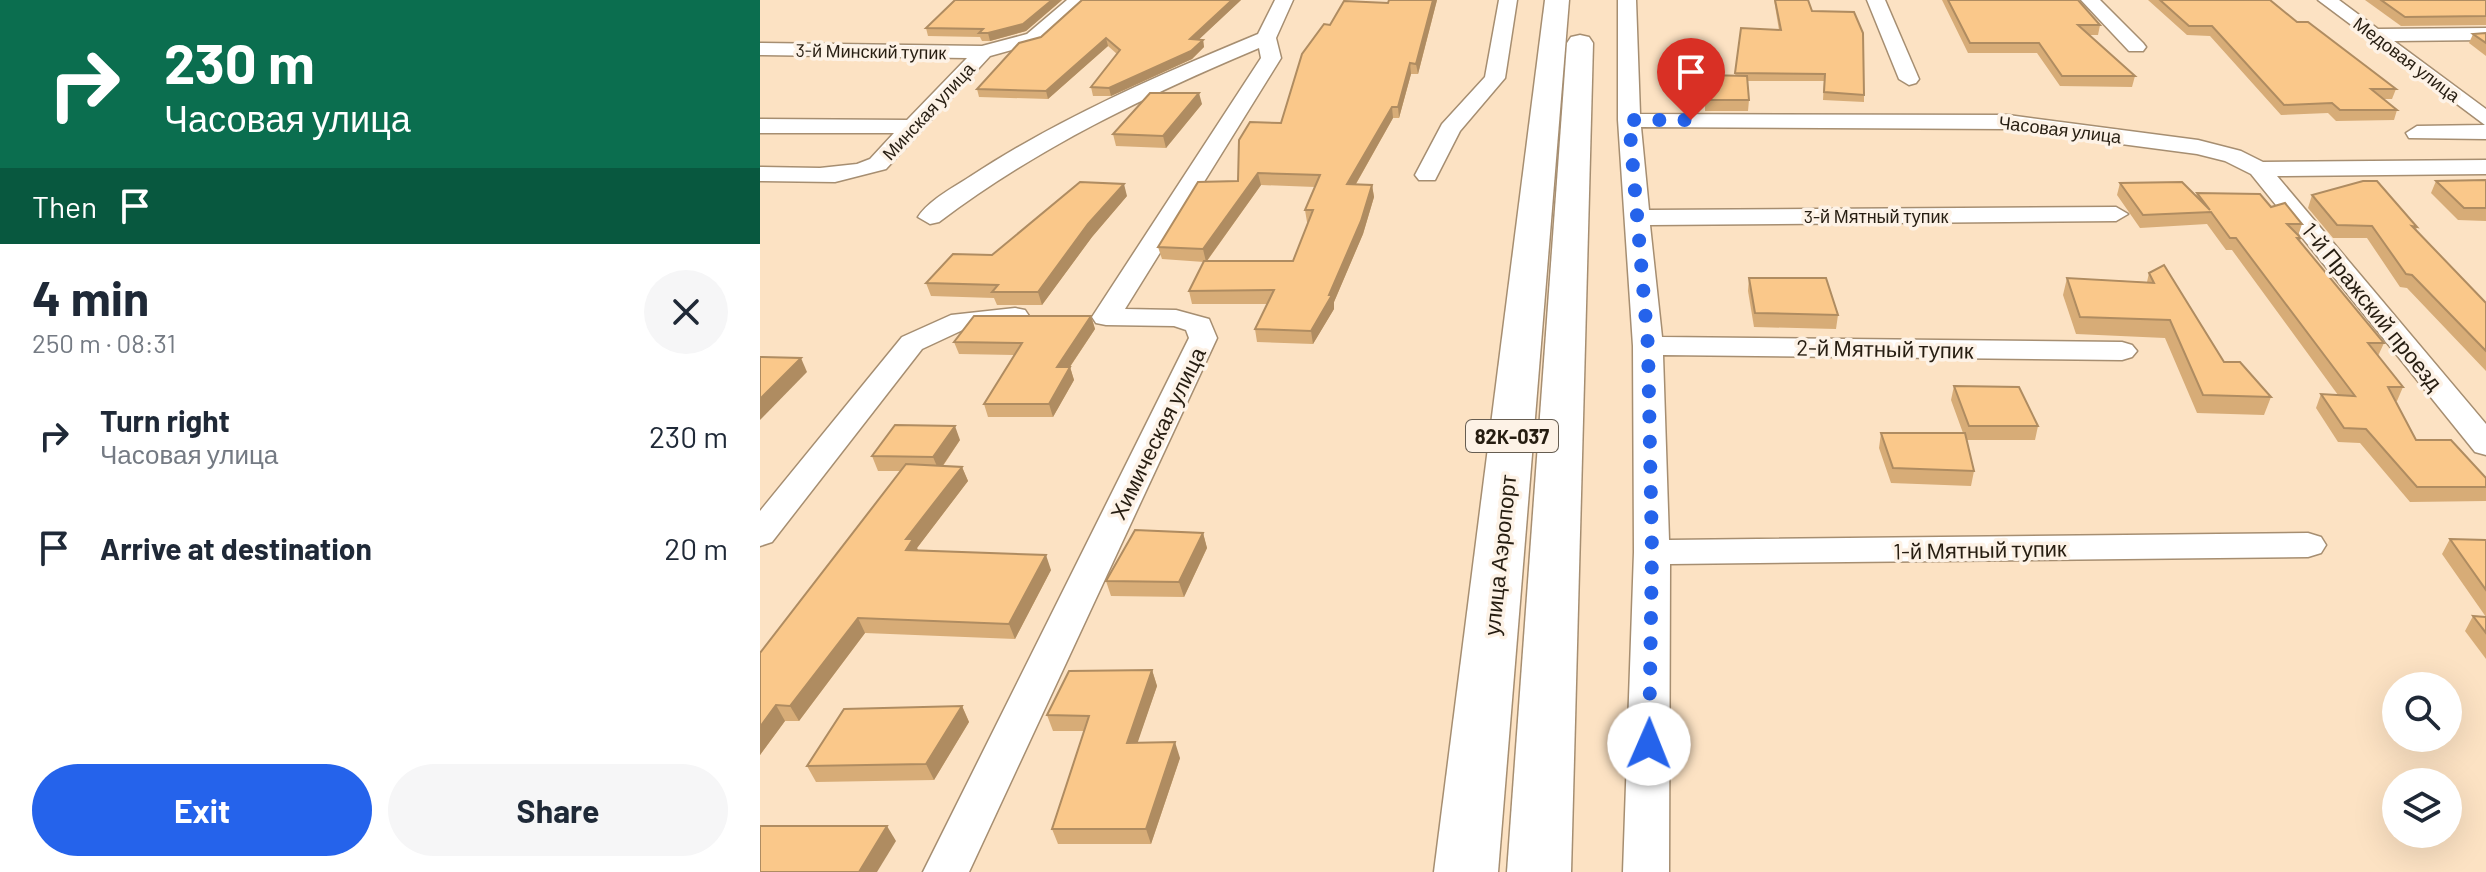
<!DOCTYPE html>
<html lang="en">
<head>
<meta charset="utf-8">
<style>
  body { margin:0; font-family:Barlow,sans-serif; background:#f6f6f7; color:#1f2937; height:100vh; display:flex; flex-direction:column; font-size:30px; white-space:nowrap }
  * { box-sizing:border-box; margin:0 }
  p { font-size:26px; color:#747a83 }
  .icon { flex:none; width:44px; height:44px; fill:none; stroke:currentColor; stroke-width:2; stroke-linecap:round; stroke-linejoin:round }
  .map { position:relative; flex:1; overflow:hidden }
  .panel { display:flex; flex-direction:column; background:#fff; width:760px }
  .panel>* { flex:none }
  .guide { background:#0b6e4f; color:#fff; overflow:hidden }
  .tools { position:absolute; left:1622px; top:672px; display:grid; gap:16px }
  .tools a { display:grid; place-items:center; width:80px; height:80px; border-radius:50%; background:#fff; box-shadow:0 8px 32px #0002; font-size:40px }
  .pin { position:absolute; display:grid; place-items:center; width:68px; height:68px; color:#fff; margin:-82px -34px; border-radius:50% 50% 50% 0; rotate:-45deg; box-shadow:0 0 8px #0007 }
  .pin .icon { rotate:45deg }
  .me { position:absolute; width:88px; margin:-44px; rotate:1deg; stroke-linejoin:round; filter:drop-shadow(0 0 6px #0008) }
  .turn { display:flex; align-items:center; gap:28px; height:168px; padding:0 32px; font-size:36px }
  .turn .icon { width:104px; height:104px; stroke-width:2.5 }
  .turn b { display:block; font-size:56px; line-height:68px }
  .then { display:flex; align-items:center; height:76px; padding:0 32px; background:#0003; gap:16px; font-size:30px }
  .round { display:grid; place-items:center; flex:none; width:84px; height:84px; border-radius:42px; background:#f6f6f7 }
  .summary { display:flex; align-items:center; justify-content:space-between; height:136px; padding:0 32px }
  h1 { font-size:48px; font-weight:700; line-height:60px }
  .button { display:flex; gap:16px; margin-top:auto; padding:16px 32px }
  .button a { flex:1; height:92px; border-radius:48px; background:#2563eb; color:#fff; font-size:32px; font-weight:700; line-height:92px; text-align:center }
  .button a+a { background:#f6f6f7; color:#1f2937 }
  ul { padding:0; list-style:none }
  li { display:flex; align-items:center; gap:24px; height:112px; padding:0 32px }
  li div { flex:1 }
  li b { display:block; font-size:30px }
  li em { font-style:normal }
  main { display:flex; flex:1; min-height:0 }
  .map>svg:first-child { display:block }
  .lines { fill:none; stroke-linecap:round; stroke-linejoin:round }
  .street-casing { stroke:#a68e71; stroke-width:3 }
  .primary-casing { stroke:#a68e71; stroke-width:3 }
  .street { fill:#fff; fill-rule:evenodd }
  .primary { fill:#fff; fill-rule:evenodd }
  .wall { fill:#d7ac77; fill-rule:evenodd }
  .shaded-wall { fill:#af8c61 }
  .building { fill:#fac88a; stroke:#af8c61; stroke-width:2 }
  .route { stroke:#2563eb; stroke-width:14; stroke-dasharray:0 25.2 }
  .labels { text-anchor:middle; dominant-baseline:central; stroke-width:7; stroke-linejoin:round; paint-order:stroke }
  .far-street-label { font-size:18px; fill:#261d11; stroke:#fdf2e6 }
  .shield { fill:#fdf2e6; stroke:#665d51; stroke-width:2 }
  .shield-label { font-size:20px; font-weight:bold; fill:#261d11 }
  .street-label { font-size:22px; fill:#261d11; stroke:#fdf2e6 }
</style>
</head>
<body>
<main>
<section class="panel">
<div class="guide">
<div class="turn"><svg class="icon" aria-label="right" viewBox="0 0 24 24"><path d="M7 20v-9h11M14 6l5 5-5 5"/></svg><div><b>230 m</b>Часовая улица</div></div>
<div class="then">Then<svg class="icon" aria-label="arrive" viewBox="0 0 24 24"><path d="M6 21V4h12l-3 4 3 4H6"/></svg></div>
</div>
<div class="summary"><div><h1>4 min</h1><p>250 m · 08:31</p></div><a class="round"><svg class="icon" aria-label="close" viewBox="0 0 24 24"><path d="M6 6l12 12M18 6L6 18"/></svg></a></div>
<ul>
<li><svg class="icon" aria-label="right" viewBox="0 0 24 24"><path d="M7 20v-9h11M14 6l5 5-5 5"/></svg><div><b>Turn right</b><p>Часовая улица</p></div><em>230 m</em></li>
<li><svg class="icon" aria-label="arrive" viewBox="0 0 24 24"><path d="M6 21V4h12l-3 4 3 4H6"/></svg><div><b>Arrive at destination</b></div><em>20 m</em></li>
</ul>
<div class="button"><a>Exit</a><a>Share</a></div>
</section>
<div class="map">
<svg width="1726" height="872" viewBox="0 0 1726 872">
  <rect width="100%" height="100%" fill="#fce2c3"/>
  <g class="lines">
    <defs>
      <g id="street">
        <path d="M307,0H327L281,42L230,56L126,169L75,182L0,181V167L60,168L97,164L110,159L134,133H0V119L147,120L207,58L0,55V43L222,46L267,34Z"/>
        <path d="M515,0H533L516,38L521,58L365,309L416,310L449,319L457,338L209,872H163L429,338L426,330L414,326L346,325L336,323L332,317L501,58L499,48C385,96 277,148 179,222L170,224L158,217C169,200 194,187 211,176C301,117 399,75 498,34Z"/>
        <path d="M739,0H757L745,78L700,131L675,180H659L655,175L682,124L725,77Z"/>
        <path d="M858,0H876L880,114L1248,115L1438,140L1481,151L1503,162L1726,160V174L1517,176L1726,424V455L1715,452L1491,174L1465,161L1437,154L1248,129L881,127L889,210L1356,207L1368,214L1356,221L890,225L902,337L1362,342L1372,345L1377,351L1372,357L1362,360L903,355L909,540L1548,533L1561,537L1566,545L1561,553L1548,557L910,564L909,872H863L874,552L873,346L858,120Z"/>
        <path d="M1107,0H1125L1159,79L1156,83L1149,85L1139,79Z"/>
        <path d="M1321,0H1340L1383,43L1386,47L1383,51H1369Z"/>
        <path d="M1558,0H1579L1618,29L1726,28V40L1634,41L1726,109V139L1649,138L1646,133L1657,126L1725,125Z"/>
        <path d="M255,308L265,310L269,316L265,322L207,328L162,349L12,542L0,546V511L142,337L191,315Z"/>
      </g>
      <g id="primary">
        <path d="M785,0H809L738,872H674Z"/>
        <path d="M820,35L829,37L833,43L811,872H747L807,43L811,37Z"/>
      </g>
    </defs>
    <use href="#street" class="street-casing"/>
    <use href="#primary" class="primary-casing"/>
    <use href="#street" class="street"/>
    <use href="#primary" class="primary"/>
  </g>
  <g class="wall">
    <path d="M195,0H302L266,31L230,41H222L220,37L168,36L166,28Z"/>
    <path d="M322,0H481L439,39L443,40L444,47L432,59L351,96H333L331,87L357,54L348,46L288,99L219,97L217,89L281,37Z"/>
    <path d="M629,0H677L658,74H651L639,118H633L596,184L612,185L614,197L603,234L574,302V309L553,344L497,342L495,329L508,304H432L429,291L444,262L402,259L398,247L478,181L521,123L570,25L628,3ZM501,185L555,187L545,210L547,222H549L533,261H447Z"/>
    <path d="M1014,0H1048L1052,11L1104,95V102L1063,100L1064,81H987L989,100L988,111H945V75L975,76L981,28L1019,30Z"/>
    <path d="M1182,0H1318L1340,25L1338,35H1329L1375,76L1372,87L1300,86L1277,53H1208Z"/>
    <path d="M1388,0H1510L1537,22L1636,89L1632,99H1624L1637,110L1634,120L1576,121L1568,113L1521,115L1450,36L1427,35Z"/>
    <path d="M1605,0H1726V25L1641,26Z"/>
    <path d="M1726,33V56L1709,43L1713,34Z"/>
    <path d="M442,104L406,148L356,146L353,134Z"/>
    <path d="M1726,180V221L1698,220L1671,193L1676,181Z"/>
    <path d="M1360,183L1436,196L1437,193L1511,207L1542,224L1538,236L1541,238L1540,241L1624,343L1618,356L1643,387L1637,401H1635L1656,440L1726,478V501L1650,502L1600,443L1578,442L1556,408L1561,394L1578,395L1472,250H1466L1447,224L1380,228L1357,195Z"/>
    <path d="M1552,195L1657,227L1656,230L1726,303V371L1647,288L1640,287L1607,238H1573L1548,208Z"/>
    <path d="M367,196L332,237L282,305H237L234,298L171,296L166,283Z"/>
    <path d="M1389,273L1464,362L1511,397L1504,415L1437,413L1405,338L1316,334L1303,295L1307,278L1387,282Z"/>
    <path d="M989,278L1078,315L1076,329L994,327L988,291Z"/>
    <path d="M331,316L335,329L310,367L314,380L293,417H228L224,404L254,355L199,354L194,342Z"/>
    <path d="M1194,386L1278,426L1275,440H1207L1214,471L1211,486L1131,483L1119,448L1121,433H1203L1191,400Z"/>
    <path d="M200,440L183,466L202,467L208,481L157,548L158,551L291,570L255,639L105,633L39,721H25L0,755V653L141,471H118L112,456Z"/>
    <path d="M443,533L447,548L424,597L351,596L346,581Z"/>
    <path d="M1690,539L1726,540V659L1705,631L1713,616L1726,617L1682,554Z"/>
    <path d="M392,670L397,686L377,743L420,758L391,844H298L292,829L324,731H293L287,715Z"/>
    <path d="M202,706L209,722L174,780L56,782L47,766Z"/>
  </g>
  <g class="shaded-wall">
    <path d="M292,0H302L266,31L230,41L228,33Z"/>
    <path d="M472,0H481L431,47L430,39Z"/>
    <path d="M673,0H677L658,74L656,64Z"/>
    <path d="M346,38L348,46L288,99L286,91Z"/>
    <path d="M443,40L444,47L432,59L351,96L349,88Z"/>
    <path d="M650,63L651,74L639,118L638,107Z"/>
    <path d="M439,93L442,104L406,148L403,136Z"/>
    <path d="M632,107L633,118L589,196L587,184Z"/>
    <path d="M498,173L501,185L446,262L443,249Z"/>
    <path d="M364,184L367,196L332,237L282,305L278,292L328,224Z"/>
    <path d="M612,185L614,197L603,234L574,302V309L553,344L551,331L569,295Z"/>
    <path d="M331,316L335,329L301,380L297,367Z"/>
    <path d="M41,358L47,372L0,420V399Z"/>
    <path d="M310,367L314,380L293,417L289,404Z"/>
    <path d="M195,426L200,440L179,471L173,457Z"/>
    <path d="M202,467L208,481L157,548L160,554L146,550V539Z"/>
    <path d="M443,533L447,548L424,597L419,582Z"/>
    <path d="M286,555L291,570L255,639L249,624Z"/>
    <path d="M98,618L105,633L39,721L30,706Z"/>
    <path d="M392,670L397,686L372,759L367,743Z"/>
    <path d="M16,705L25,721L0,755V727Z"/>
    <path d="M202,706L209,722L174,780L166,764Z"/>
    <path d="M415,742L420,758L391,844L386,829Z"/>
    <path d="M127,826L136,841L117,872H99Z"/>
  </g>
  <g class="building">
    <path d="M195,0H292L263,24L228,33H219L223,29L166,28Z"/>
    <path d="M322,0H472L430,39L443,40L431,51L349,88L331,87L360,50L346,38L286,91L217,89L259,43L281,37Z"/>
    <path d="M629,0H673L656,64L650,63L638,107H632L587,184L612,185L601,221L569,295H572L551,331L495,329L514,290L429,291L444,261H533L553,210H545L560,175L498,173L443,249L398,247L438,182L478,181L479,140L490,122L521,123L542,54L564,24L570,25L584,1L628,3Z"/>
    <path d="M1015,0H1048L1052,11L1094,12L1103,33L1104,95L1064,92L1065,74L975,73L981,28L1021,30Z"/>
    <path d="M1188,0H1318L1340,25H1318L1375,76H1302L1279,43H1210Z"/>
    <path d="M1400,0H1510L1537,22H1548L1636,89H1611L1637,110H1580L1572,103L1524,105L1452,26H1429Z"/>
    <path d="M1621,0H1726V16L1645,17Z"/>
    <path d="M1726,33V43L1713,34Z"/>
    <path d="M945,75L987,76L989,100H945Z"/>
    <path d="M390,93H439L403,136L353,134Z"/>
    <path d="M1726,180V208H1704L1676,181Z"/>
    <path d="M1603,181H1617L1657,227L1652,226L1726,303V351L1652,275L1646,274L1612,226L1577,225L1552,195Z"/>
    <path d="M320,182L364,184L328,224L278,292H232L238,285L166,283L193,254L232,255Z"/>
    <path d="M1422,182L1450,210L1437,193L1500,194L1511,207L1525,203L1542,224H1527L1541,238H1537L1624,343H1608L1643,387H1628L1656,440H1691L1726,478V487H1657L1606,429L1584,428L1561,394L1595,396L1476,238H1470L1451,212L1383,215L1360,183Z"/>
    <path d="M1404,265L1464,362H1480L1511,397L1443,395L1410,320L1320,317L1307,278L1394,283L1389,273Z"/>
    <path d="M989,278H1066L1078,315L995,313Z"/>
    <path d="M214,316H331L297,367H310L289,404H224L262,343L194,342Z"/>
    <path d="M0,357L41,358L0,399Z"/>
    <path d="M1194,386L1259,387L1278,426H1209Z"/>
    <path d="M135,425L195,426L173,457L112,456Z"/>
    <path d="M1121,433H1205L1214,471L1133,468Z"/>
    <path d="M146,464L202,467L146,539H153L146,550L286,555L249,624L98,618L30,706L16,705L0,727V653Z"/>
    <path d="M375,530L443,533L419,582L346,581Z"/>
    <path d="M1690,539L1726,540V590Z"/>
    <path d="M1713,616L1726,617V633Z"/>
    <path d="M392,670L367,743L415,742L386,829H292L329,716L287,715L309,671Z"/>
    <path d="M202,706L166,764L47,766L84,709Z"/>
    <path d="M0,826H127L99,872H0Z"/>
  </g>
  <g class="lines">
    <path class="route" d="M889,744L892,552L888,346L869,120H931"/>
  </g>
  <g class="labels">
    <g class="far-street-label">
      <text transform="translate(111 51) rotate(1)">3-й Минский тупик</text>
      <text transform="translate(1647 59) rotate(37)">Медовая улица</text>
      <text transform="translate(168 111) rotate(-47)">Минская улица</text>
      <text transform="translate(1300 129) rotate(7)">Часовая улица</text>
      <text x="1116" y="216">3-й Мятный тупик</text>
    </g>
    <rect class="shield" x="706" y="420" width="92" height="32" rx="6"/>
    <g class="shield-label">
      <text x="752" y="436">82К-037</text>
    </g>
    <g class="street-label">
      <text transform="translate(1613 306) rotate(51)">1-й Пражский проезд</text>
      <text transform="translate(1125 348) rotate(1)">2-й Мятный тупик</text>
      <text transform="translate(397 433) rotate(-64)">Химическая улица</text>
      <text transform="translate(1220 549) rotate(-1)">1-й Мятный тупик</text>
      <text transform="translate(739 555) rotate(-84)">улица Аэропорт</text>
    </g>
  </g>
</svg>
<div class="tools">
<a><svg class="icon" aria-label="search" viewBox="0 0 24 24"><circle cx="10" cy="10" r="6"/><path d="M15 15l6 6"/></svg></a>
<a><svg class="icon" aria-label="layers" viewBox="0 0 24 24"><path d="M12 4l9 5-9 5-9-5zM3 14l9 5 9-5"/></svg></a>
</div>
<div class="pin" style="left:931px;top:120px;background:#d93025"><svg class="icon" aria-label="arrive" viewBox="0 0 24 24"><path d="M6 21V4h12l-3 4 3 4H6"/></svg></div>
<svg class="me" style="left:889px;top:744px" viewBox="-20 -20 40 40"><circle r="19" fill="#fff"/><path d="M0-13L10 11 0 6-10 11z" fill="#2563eb"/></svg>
</div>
</main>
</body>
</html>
